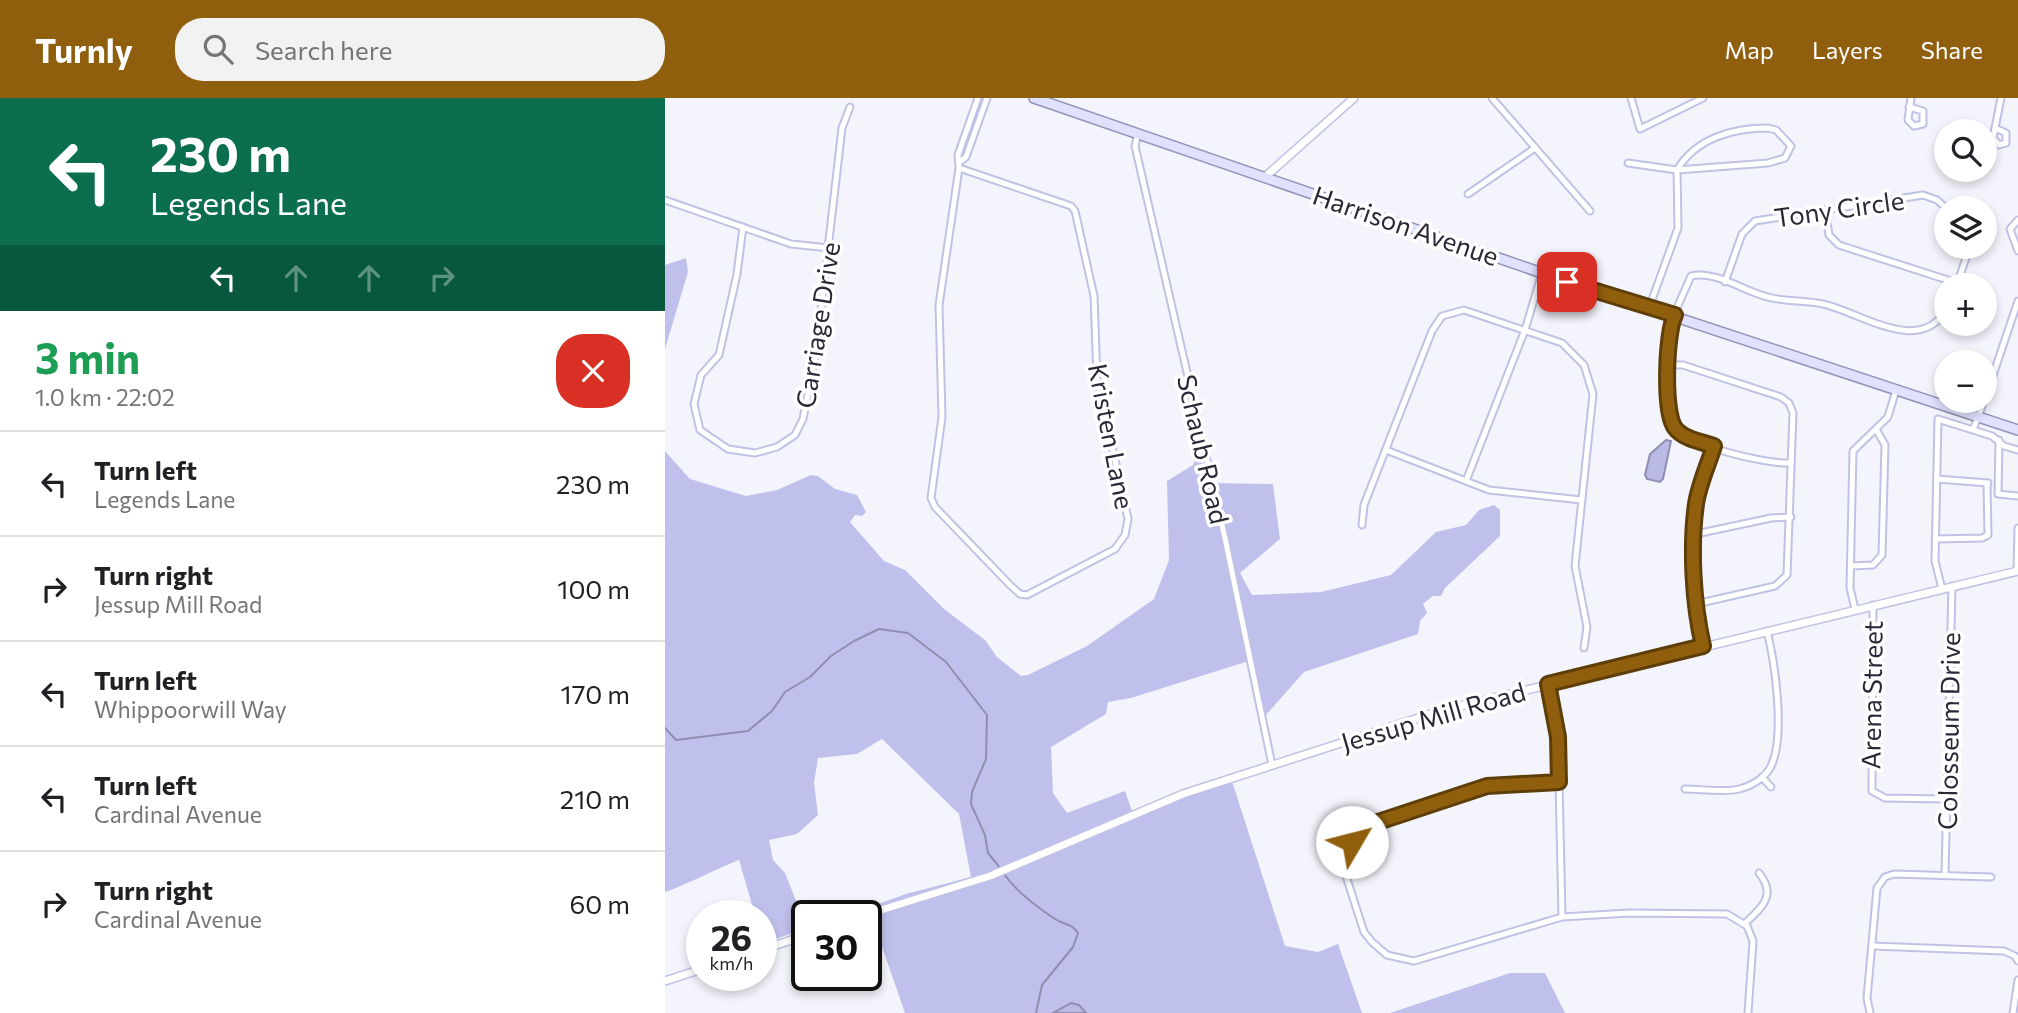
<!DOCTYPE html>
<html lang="en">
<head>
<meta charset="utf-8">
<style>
  body { margin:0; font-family:Commissioner,sans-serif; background:#f2f2f2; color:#202124; height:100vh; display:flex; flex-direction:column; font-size:26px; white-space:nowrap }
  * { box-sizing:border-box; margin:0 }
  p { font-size:23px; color:#757577 }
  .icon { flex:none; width:38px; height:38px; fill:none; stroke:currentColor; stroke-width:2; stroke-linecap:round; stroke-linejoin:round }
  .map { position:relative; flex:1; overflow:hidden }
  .sheet { display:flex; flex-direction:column; background:#fff; width:665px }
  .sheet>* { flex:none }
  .hud { background:#0b6e4f; color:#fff; overflow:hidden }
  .fabs { position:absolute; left:1269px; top:21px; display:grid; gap:14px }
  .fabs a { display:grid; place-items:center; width:63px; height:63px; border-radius:50%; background:#fff; box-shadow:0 4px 10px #0003; font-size:35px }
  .speed { position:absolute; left:21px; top:802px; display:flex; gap:14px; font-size:35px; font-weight:700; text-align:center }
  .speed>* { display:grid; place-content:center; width:91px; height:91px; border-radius:50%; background:#fff; box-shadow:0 4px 10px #0003; line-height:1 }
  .speed small { font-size:18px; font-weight:400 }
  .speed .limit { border:4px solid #111; border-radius:10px; background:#fff; color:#111 }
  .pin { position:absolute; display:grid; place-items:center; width:60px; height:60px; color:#fff; margin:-30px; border-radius:14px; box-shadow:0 4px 10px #0006 }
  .me { position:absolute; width:77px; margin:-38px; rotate:53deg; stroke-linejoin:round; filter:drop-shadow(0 0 5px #0008) }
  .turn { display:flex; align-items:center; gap:24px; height:147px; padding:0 35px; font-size:32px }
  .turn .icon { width:91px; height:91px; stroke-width:2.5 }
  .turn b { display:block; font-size:49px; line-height:60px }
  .lanes { display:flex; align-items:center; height:66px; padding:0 35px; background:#0003; justify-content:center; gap:35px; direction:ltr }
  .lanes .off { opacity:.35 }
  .round { display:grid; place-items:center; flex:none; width:74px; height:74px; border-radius:28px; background:#f2f2f2 }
  .head { display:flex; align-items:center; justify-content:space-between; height:119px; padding:0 35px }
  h1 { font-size:42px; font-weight:700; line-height:52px; color:#1e9e55 }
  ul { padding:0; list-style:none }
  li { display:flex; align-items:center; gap:21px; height:105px; padding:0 35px; border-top:2px solid #e0e0e0 }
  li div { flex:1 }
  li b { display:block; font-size:26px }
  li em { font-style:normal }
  header { display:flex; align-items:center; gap:42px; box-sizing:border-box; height:98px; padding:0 35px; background:#905f0d; color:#fff }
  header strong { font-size:33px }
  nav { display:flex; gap:38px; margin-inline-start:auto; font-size:24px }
  .search { width:490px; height:63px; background:#f2f2f2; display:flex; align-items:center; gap:18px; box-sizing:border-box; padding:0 24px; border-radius:28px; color:#757577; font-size:26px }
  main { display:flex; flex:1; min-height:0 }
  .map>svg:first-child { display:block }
  .forest { fill:#bfc1ec }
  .water { fill:#b9bbe6; stroke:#8e8fb1; stroke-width:2 }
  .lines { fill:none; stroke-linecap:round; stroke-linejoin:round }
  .stream { stroke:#8e8fb1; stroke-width:2 }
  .minor-casing { stroke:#bfc2e4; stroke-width:9 }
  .tertiary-casing { stroke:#bfc2e4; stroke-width:10 }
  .primary-casing { stroke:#9294b8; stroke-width:12 }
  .minor { stroke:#fff; stroke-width:5 }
  .tertiary { stroke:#fff; stroke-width:7 }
  .primary { stroke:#e0e1fe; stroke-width:9 }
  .route-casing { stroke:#5e3e08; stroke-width:18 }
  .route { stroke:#905f0d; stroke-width:12 }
  .labels { text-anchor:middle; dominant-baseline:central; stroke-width:7; stroke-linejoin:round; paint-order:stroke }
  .street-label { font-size:26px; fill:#282936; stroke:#fff }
</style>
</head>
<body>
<header>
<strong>Turnly</strong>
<div class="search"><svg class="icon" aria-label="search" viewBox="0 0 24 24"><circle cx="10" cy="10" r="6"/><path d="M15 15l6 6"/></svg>Search here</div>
<nav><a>Map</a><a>Layers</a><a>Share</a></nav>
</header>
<main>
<section class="sheet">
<div class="hud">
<div class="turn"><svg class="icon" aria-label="left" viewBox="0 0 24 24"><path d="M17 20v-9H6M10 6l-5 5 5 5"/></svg><div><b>230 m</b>Legends Lane</div></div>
<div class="lanes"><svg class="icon" aria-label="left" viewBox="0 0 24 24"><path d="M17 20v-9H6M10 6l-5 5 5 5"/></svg><svg class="icon off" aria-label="ahead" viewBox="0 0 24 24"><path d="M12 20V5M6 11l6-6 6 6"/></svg><svg class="icon off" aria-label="ahead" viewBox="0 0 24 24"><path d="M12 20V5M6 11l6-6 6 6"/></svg><svg class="icon off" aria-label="right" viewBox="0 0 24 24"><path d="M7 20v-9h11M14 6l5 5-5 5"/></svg></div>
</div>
<div class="head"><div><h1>3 min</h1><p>1.0 km · 22:02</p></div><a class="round" style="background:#d93025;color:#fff"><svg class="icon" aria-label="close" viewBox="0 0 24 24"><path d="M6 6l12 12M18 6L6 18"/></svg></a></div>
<ul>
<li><svg class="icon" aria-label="left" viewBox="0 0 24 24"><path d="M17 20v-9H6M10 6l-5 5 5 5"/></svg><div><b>Turn left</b><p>Legends Lane</p></div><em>230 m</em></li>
<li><svg class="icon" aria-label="right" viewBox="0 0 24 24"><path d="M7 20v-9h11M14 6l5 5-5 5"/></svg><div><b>Turn right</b><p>Jessup Mill Road</p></div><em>100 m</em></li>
<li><svg class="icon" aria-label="left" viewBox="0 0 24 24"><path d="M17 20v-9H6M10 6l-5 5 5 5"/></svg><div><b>Turn left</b><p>Whippoorwill Way</p></div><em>170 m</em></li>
<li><svg class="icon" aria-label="left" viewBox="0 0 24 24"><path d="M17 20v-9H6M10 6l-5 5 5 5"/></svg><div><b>Turn left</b><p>Cardinal Avenue</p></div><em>210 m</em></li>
<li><svg class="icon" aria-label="right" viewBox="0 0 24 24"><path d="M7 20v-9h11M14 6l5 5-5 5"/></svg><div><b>Turn right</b><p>Cardinal Avenue</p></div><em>60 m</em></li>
</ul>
</section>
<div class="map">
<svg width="1353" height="915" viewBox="0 0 1353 915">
  <rect width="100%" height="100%" fill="#f4f5fc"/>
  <g class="forest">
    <path d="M21,160L23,174L0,251V167Z"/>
    <path d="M534,351L542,385L608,386L615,441L575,475L587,497L656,494L726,477L771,434L801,427L814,412L829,407L835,412V438L780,490L776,498H768L758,506L762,515L755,523L753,536L639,574L601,617L587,562L466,600L443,604L441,616L386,649L388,695L402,715L460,693L468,716L566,680L620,848L653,854L673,846L697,915H240L208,823L201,825V817H182L241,796L306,779L294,716L217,641L192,656L153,660L149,685L153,717L132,736L104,742L108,762L120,775L142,830L99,845L96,817H90L74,762C48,772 26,785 0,794V353L25,381L81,398L112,392L146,377L153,378L170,391L192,397L201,414L197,418L190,417L185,424L219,463L240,472L279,511L320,542L332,559L356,578L363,577L422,548L489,501L504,462L502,383L528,367Z"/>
    <path d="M845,875H880L900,915H725Z"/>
  </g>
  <g class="water">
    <path d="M1001,342L1006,343L998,381L995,384L982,381L980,377L985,356Z"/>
    <path d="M406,905L414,907L421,915H388Z"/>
  </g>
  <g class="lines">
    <g class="stream">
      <path d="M0,630L11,642L83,633L107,613L120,594L145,579L166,558L189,543L214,531L243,535L281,564L322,617L321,661L307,694L306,706L320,737L323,755L336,771"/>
      <path d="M339,776C351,793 372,809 390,821C399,827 407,825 413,835L408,849L377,887L371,915"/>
    </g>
    <defs>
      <g id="minor">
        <path d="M827,0L925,113"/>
        <path d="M966,0L975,31L1038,0"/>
        <path d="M1244,9L1258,13V26L1249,28L1243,22L1246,0"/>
        <path d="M1103,30L1111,32L1126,48L1120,60L1103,65L1012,72C1031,40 1068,30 1103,30Z"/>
        <path d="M1330,30L1341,35V45L1334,47L1328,40L1336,0"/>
        <path d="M473,35L470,48L560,440L607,667"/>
        <path d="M296,63L301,59L322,0"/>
        <path d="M963,65L1012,72L1013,130L984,210"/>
        <path d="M294,70L274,207L277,319L266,400L270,409L345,487L355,496L362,497L450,451L460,437L463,421L432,280L429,198L410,113L406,108L294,70L293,57L313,0"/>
        <path d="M803,96L870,50"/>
        <path d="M0,102L126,146L164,150"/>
        <path d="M1160,112L1164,137L1174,147L1292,185"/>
        <path d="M1353,122L1345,131L1353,153"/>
        <path d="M78,129L72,176L54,257L36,277L29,306L35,332L63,351L90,355L112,349L130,337L138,321L151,254L177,30L185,9"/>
        <path d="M1060,184L1077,136L1090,123L1258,97L1272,102L1281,110"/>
        <path d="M1292,186L1302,157L1301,149"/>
        <path d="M1004,267H1018L1116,299L1124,305L1128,315L1122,477L1110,488L1031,506"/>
        <path d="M1320,301L1353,203"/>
        <path d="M1308,332L1319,303"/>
        <path d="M1334,342L1333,396L1353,398"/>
        <path d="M721,352L824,392L916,402"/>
        <path d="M1126,365C1099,366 1021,348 1006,325L1004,228L1026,178C1048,172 1078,192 1099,198C1119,204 1138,202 1158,206C1195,214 1254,258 1281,212"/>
        <path d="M1272,381L1323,385"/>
        <path d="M801,383L860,232L877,175"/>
        <path d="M697,427L699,407L767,233L777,218L799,212L897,245L919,267L928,296L910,468L922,529L919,550"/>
        <path d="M1031,436L1106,420L1126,419"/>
        <path d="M1270,441L1317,440L1323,437L1322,385"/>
        <path d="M1186,468L1208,467L1217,457L1220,347L1211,331"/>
        <path d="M1352,473L1353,430"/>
        <path d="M1277,491L1270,463L1273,321L1327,338L1339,348L1353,352"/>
        <path d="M1208,507L1207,693L1220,700L1280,701"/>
        <path d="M1190,511L1185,490L1188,353L1223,319L1231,292"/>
        <path d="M1038,548C1029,509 1024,433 1033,395C1037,379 1044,364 1049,348"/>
        <path d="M883,586L893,639L897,819"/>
        <path d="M1097,679L1106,689"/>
        <path d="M894,684L823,688L699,731L681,754L680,775L699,834L707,844L722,857L749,863L897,819L964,815L1062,816L1082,828L1088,843L1083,915"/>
        <path d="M1020,691C1037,691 1058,695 1074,691C1087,688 1102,679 1107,666C1120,635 1110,565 1102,533"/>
        <path d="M1280,777L1287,488"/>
        <path d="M1079,826C1097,810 1112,797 1094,775"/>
        <path d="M1207,848L1339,853L1350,858L1353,863"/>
        <path d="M1205,915L1202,900L1212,790L1220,779L1229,776L1326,779"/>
        <path d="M1348,915L1353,882"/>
      </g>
      <g id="tertiary">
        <path d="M601,78L689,0"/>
        <path d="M200,817L325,778L518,696L775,613L1353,473"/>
        <path d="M96,852L142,837"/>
        <path d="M0,883L37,871"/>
      </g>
      <path id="primary" d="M369,0L877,175L1353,332"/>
    </defs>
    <use href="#minor" class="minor-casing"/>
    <use href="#tertiary" class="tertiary-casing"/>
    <use href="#primary" class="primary-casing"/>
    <use href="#minor" class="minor"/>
    <use href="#tertiary" class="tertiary"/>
    <use href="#primary" class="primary"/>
  </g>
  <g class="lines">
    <defs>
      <path id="route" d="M687,744L699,731L710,725L822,688L894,684L893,639L883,586L1038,548C1028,505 1025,449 1031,406C1034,386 1043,367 1049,348C1037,344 1018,341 1010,330C998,314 1001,234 1010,217L902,184"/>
    </defs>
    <use href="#route" class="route-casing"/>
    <use href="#route" class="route"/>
  </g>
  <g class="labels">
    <g class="street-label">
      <text transform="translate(1174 110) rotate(-8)">Tony Circle</text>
      <text transform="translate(741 127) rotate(19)">Harrison Avenue</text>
      <text transform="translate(152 227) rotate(-81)">Carriage Drive</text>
      <text transform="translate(447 338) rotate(79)">Kristen Lane</text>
      <text transform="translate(539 351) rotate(77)">Schaub Road</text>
      <text transform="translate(1206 597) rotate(-89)">Arena Street</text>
      <text transform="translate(768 618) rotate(-16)">Jessup Mill Road</text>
      <text transform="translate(1283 633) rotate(-89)">Colosseum Drive</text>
    </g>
  </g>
</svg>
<div class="fabs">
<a><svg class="icon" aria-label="search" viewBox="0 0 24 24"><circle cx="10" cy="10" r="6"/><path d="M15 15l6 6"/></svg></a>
<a><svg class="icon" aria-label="layers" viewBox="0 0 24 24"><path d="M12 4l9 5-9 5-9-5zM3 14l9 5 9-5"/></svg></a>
<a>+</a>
<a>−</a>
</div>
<div class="speed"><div>26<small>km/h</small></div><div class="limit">30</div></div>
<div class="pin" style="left:902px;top:184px;background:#d93025"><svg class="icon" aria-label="arrive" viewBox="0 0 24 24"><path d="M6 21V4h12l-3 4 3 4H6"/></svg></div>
<svg class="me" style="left:687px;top:744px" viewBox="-20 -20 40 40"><circle r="19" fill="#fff"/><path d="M0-13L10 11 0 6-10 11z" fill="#905f0d"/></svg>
</div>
</main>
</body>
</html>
